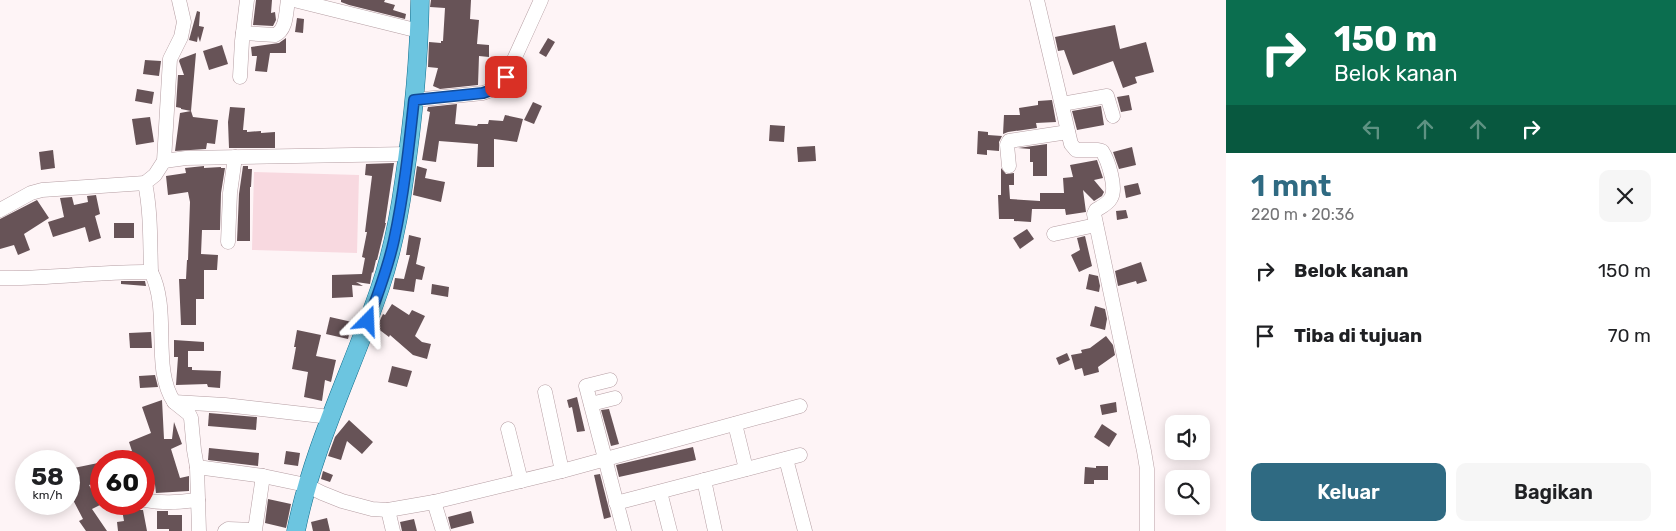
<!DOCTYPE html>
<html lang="id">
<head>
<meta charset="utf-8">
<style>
  body { margin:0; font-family:Rubik,sans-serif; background:#f6f6f6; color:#202124; height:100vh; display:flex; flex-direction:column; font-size:19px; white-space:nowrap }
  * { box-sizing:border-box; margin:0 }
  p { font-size:16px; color:#757577 }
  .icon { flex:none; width:28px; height:28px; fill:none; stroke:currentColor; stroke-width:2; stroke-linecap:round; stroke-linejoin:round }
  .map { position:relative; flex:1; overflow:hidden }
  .details { display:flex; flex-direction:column; background:#fff; width:450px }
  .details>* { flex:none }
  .hud { background:#0b6e4f; color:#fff; overflow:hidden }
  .fabs { position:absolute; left:1165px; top:415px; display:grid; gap:10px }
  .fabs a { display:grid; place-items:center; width:45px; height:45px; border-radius:10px; background:#fff; box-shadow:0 2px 12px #0003; font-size:25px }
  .speed { position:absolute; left:15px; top:450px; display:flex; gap:10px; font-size:25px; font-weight:700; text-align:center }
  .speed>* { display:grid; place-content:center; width:65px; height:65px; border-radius:50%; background:#fff; box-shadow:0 2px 12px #0003; line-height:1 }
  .speed small { font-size:12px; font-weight:400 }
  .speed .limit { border:8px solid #d22; background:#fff; color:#111 }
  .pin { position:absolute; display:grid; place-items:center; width:42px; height:42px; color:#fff; margin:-21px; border-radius:10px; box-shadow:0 2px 8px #0006 }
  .me { position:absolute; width:55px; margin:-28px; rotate:21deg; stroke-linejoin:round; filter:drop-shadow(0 0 4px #0008) }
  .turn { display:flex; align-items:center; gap:18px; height:105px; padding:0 25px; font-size:22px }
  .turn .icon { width:65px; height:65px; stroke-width:2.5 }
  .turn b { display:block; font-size:35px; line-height:42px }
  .lanes { display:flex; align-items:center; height:48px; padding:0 25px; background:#0003; justify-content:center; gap:25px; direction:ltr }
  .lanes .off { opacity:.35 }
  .round { display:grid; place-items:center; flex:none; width:52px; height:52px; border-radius:10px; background:#f6f6f6 }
  .overview { display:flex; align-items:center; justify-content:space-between; height:85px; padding:0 25px }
  h1 { font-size:30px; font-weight:600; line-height:38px; color:#2f6a82 }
  .button { display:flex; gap:10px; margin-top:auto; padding:10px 25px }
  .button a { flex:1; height:58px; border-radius:10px; background:#2f6a82; color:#fff; font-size:20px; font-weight:600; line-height:58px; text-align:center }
  .button a+a { background:#f6f6f6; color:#202124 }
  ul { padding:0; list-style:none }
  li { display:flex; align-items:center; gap:15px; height:65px; padding:0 25px }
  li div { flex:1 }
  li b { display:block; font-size:19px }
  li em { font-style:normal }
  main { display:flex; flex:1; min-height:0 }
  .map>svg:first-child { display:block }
  .green { fill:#f8d9e0 }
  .building { fill:#675357 }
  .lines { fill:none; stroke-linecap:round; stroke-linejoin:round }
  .minor-casing { stroke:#b59ea3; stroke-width:15 }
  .major-casing { stroke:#116e8c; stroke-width:19 }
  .minor { stroke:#fff; stroke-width:14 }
  .major { stroke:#6cc5e0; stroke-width:18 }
  .route-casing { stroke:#114b97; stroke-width:12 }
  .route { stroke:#1a73e8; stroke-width:9 }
</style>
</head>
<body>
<main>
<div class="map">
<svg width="1226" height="531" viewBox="0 0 1226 531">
  <rect width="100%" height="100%" fill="#fef4f6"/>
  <path class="green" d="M254,172L359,175L357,253L252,250Z"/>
  <g class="building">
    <path d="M256,0H272L271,13L275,12L276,20L273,26L253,25Z"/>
    <path d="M341,0H385L384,2L395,5L393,10L406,14L405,19L349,5L341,2Z"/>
    <path d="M431,0H471L470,19L479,20L477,44L489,45V57L479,56L478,85L440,89L433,86L438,68L428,67L429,42L441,43V41H443L445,8L430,7Z"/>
    <path d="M197,11L200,12L199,26L204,27L200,42L198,36L197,42L189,40Z"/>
    <path d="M297,18L304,19L303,33L295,32Z"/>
    <path d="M1115,25L1120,49L1146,42L1154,72L1135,77L1137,83L1123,88L1113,61L1073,75L1064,50L1058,51L1055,37Z"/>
    <path d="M286,38V53H270L267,72L255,71L257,56H252L251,47L279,43Z"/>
    <path d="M548,38L555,42L546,57L539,53Z"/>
    <path d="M222,45L228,64L209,70L203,51Z"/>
    <path d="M196,53L191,111L181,109V108L176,107L178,75H184L179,61L180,59Z"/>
    <path d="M145,60L161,61L159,76L143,74Z"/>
    <path d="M137,89L154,92L152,104L135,101Z"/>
    <path d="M1129,95L1132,110L1121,112L1117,97Z"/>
    <path d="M1052,100L1056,122L1036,123L1037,128L1008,132L1003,134L1004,115H1020L1019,108L1038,105V101Z"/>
    <path d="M533,102L542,106L534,124L524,120Z"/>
    <path d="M457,104L455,124L477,126L478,124H488L489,120L503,121L505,115L523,119L517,142L494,139V167H477L478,144L439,141L436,162L422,160L430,112L427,111L428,107Z"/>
    <path d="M1101,106L1104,125L1077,130L1072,111Z"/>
    <path d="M230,107L245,108L243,130H247V132L261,131V133L275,132V148H229L228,122Z"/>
    <path d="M191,111L193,117L218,120L215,144L207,143L206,149L175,151L180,113Z"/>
    <path d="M150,117L154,142L136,145L132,119Z"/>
    <path d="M770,125L785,126L784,142L769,141Z"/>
    <path d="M978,131L988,132V135L1002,136L999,142V151L987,150V155L977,154Z"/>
    <path d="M1047,144V176H1033V162H1030V149L1018,148Z"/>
    <path d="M815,146L816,161L798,162L797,147Z"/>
    <path d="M1132,147L1136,165L1119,169L1113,152Z"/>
    <path d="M53,150L55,168L41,170L39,152Z"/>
    <path d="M1097,160L1103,178L1094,180L1104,192L1102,196L1094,201L1083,190L1086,212L1066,215L1065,209H1032L1031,222L1014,221V219H999L998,195H1001V168L1006,174L1014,173V185H1009L1010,199L1040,201V193H1064L1063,178L1073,177L1070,165Z"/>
    <path d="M394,163L385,223H386L377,260H376L373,273L372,272L370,284L356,282L363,286L352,285L353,297L332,298V275L362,274L365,258L362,257L367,232H365L372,176L365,175L366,164Z"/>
    <path d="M204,166V168L221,167V168H225L221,193L220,230H202L201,254L218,255L217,270H204V299H196V325H181L179,279H186L187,260H188L190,202L188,192L168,195L166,176L186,173L185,168Z"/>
    <path d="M243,166H248V169H252L251,187H250V241H237L239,194Z"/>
    <path d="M417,166L427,169L425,178L445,182L441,202L413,195Z"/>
    <path d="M1138,183L1141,194L1126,198L1124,186Z"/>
    <path d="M96,195L100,214L95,216L101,238L89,242L85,227L53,237L48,222L64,217L60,198L72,197L74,205L88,202L87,196Z"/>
    <path d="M37,200L49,218L24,234L30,250L18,255L14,245L0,249V219Z"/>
    <path d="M1126,210L1128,218L1117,220L1116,211Z"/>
    <rect x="114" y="223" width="20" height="15"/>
    <path d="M1027,229L1034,239L1020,249L1013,238Z"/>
    <path d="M409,235L421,238L416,264L425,267L422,280L416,279L414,292L393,289L395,278L404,279L410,255H406Z"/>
    <path d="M1085,236L1092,266L1079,272L1071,255L1080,250L1077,238Z"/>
    <path d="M1141,262L1147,281L1137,284L1136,281L1118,286L1115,271Z"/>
    <path d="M1089,274L1098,276L1100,286L1099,292L1086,289Z"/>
    <path d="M121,281H145L146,286L121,284Z"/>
    <path d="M432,284L449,287L448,297L431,294Z"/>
    <path d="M392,304L409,315L412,310L425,316L415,336L422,342L431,344L427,359L413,355L390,335L389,337L377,328L381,318L383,314L385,315Z"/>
    <path d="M1095,306L1105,309L1107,319L1105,330L1090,326Z"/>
    <path d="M330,317L352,322L348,339L326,334Z"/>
    <path d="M297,330L321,335L316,356L336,360L331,382L325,380L322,401L304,397L308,372L292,369L296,347H294Z"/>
    <path d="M151,332L152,348H130L129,333Z"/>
    <path d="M1106,336L1113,345L1115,355L1098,367L1099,372L1084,376L1082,368L1075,370L1071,355L1082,353L1081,350L1090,348Z"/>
    <path d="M174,340L204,342V351H188V367H192V370L221,371L220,388L208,387L207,384L176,385L178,357H174Z"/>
    <path d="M1067,353L1070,360L1059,365L1056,358Z"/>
    <path d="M392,366L412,371L407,387L388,382Z"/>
    <path d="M155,375L158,387L140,388L139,376Z"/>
    <path d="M577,397L585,431L577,432L572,407L569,408L567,400Z"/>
    <path d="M162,400L164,439H172L174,422L182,444L171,449L180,478L189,476V491L156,493L155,485L149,471L144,474V461H115L114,453L132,451L129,442L151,433L142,407Z"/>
    <path d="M1116,402L1117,412L1102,415L1100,405Z"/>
    <path d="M609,409L619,444L611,446L601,410Z"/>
    <path d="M209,413L257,417L256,430L208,426Z"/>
    <path d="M349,420L373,442L362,454L347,441L341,460L328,456L335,437Z"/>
    <path d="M1102,424L1117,434L1109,447L1094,437Z"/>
    <path d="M693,447L696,460L619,477L616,465Z"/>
    <path d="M209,448L259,453L258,466L208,460Z"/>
    <path d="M286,451L300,453L298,466L284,464Z"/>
    <path d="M98,463L101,482L89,485L100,505L92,509L107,531H86L79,521L83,519L71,496L69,497V469Z"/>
    <path d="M1096,466H1108V480H1094V484H1084L1085,467L1096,468Z"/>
    <path d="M323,471L333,475L330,482L321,479Z"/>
    <path d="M600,474L611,517L604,519L594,475Z"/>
    <path d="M268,499L291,504L286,528L265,523Z"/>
    <path d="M122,510H143L147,531H118L117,522L124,521Z"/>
    <path d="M157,511H168V515H182V531H169V529H157Z"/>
    <path d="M471,511L474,523L451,529L448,517Z"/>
    <path d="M327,518L330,531H313L311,522Z"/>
    <path d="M414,519L417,531H402L400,522Z"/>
  </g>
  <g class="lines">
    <defs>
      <g id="minor">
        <path d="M294,0L419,31"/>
        <path d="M1037,0L1071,144L1076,150H1098L1102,151C1108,160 1117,188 1111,198C1108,204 1101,207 1096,210L1094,214L1144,451L1147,469V531"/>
        <path d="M243,33L275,35C287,30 286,11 288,0"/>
        <path d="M240,77L242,41L247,0"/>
        <path d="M414,100L483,93L497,88L506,77L541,0"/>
        <path d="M1062,104L1107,96L1113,116"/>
        <path d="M164,161L186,158L408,154"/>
        <path d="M1009,166L1007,145L1009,141L1068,132"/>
        <path d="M0,210L31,193L42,190L145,183"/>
        <path d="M1054,234L1096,225"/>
        <path d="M228,242L230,193L235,157"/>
        <path d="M151,272C150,242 151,212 145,183L155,175L164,161L170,59L181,37L184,22L179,0"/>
        <path d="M0,278C51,279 101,271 151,272C171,311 151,367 174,402L225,405L330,417"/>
        <path d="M610,380L586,386L624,531"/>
        <path d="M545,392L562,471"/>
        <path d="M174,402L189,414L191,418L194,450L197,467L263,476L306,485L322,493L342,501L372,509L388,510L434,502L562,471L800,406"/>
        <path d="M591,404L615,398"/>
        <path d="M735,424L746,469"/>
        <path d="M508,429L521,481"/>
        <path d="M786,459L805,531"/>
        <path d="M197,467L199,531"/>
        <path d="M704,480L715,531"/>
        <path d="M660,492L670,531"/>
        <path d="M144,500C163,504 179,502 198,500"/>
        <path d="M434,502L443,531"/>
        <path d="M616,503L800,455"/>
        <path d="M388,510L393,531"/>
        <path d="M225,531L228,529L255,530L263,476"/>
      </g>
      <path id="major" d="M296,531C313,446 352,370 380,288C392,253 399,217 404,181C413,121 419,61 420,0"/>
    </defs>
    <use href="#minor" class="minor-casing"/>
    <use href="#major" class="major-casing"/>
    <use href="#minor" class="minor"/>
    <use href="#major" class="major"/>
  </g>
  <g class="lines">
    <defs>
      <path id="route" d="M368,321C378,294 388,268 394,240C404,194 409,146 414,100L483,93L497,88L506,77"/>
    </defs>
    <use href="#route" class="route-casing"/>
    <use href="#route" class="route"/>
  </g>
</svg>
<div class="fabs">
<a><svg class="icon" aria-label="sound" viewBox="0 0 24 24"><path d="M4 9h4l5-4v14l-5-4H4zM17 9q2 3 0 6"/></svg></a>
<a><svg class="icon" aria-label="search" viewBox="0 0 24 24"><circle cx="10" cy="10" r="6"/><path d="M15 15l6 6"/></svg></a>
</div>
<div class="speed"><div>58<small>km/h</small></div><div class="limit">60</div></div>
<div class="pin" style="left:506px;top:77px;background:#d93025"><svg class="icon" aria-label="arrive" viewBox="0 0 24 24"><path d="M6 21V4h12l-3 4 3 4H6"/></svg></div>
<svg class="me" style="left:368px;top:321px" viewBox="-20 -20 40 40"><path d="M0-17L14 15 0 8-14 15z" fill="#1a73e8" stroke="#fff" stroke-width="4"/></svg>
</div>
<section class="details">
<div class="hud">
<div class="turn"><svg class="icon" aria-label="right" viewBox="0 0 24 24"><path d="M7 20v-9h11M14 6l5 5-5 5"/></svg><div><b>150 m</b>Belok kanan</div></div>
<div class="lanes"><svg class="icon off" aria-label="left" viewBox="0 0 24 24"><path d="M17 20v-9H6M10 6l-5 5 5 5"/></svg><svg class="icon off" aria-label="ahead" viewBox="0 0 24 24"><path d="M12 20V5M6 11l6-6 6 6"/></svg><svg class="icon off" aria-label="ahead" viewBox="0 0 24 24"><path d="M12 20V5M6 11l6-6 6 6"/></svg><svg class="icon" aria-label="right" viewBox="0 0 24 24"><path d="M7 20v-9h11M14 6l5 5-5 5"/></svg></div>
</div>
<div class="overview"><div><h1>1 mnt</h1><p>220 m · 20:36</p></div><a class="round"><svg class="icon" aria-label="close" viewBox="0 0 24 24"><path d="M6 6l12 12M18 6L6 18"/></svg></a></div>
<ul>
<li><svg class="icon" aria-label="right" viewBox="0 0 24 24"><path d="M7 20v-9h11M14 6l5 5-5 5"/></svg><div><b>Belok kanan</b></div><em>150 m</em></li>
<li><svg class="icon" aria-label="arrive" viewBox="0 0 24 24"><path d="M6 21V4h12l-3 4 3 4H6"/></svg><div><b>Tiba di tujuan</b></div><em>70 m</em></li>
</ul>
<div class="button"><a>Keluar</a><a>Bagikan</a></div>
</section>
</main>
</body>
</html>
